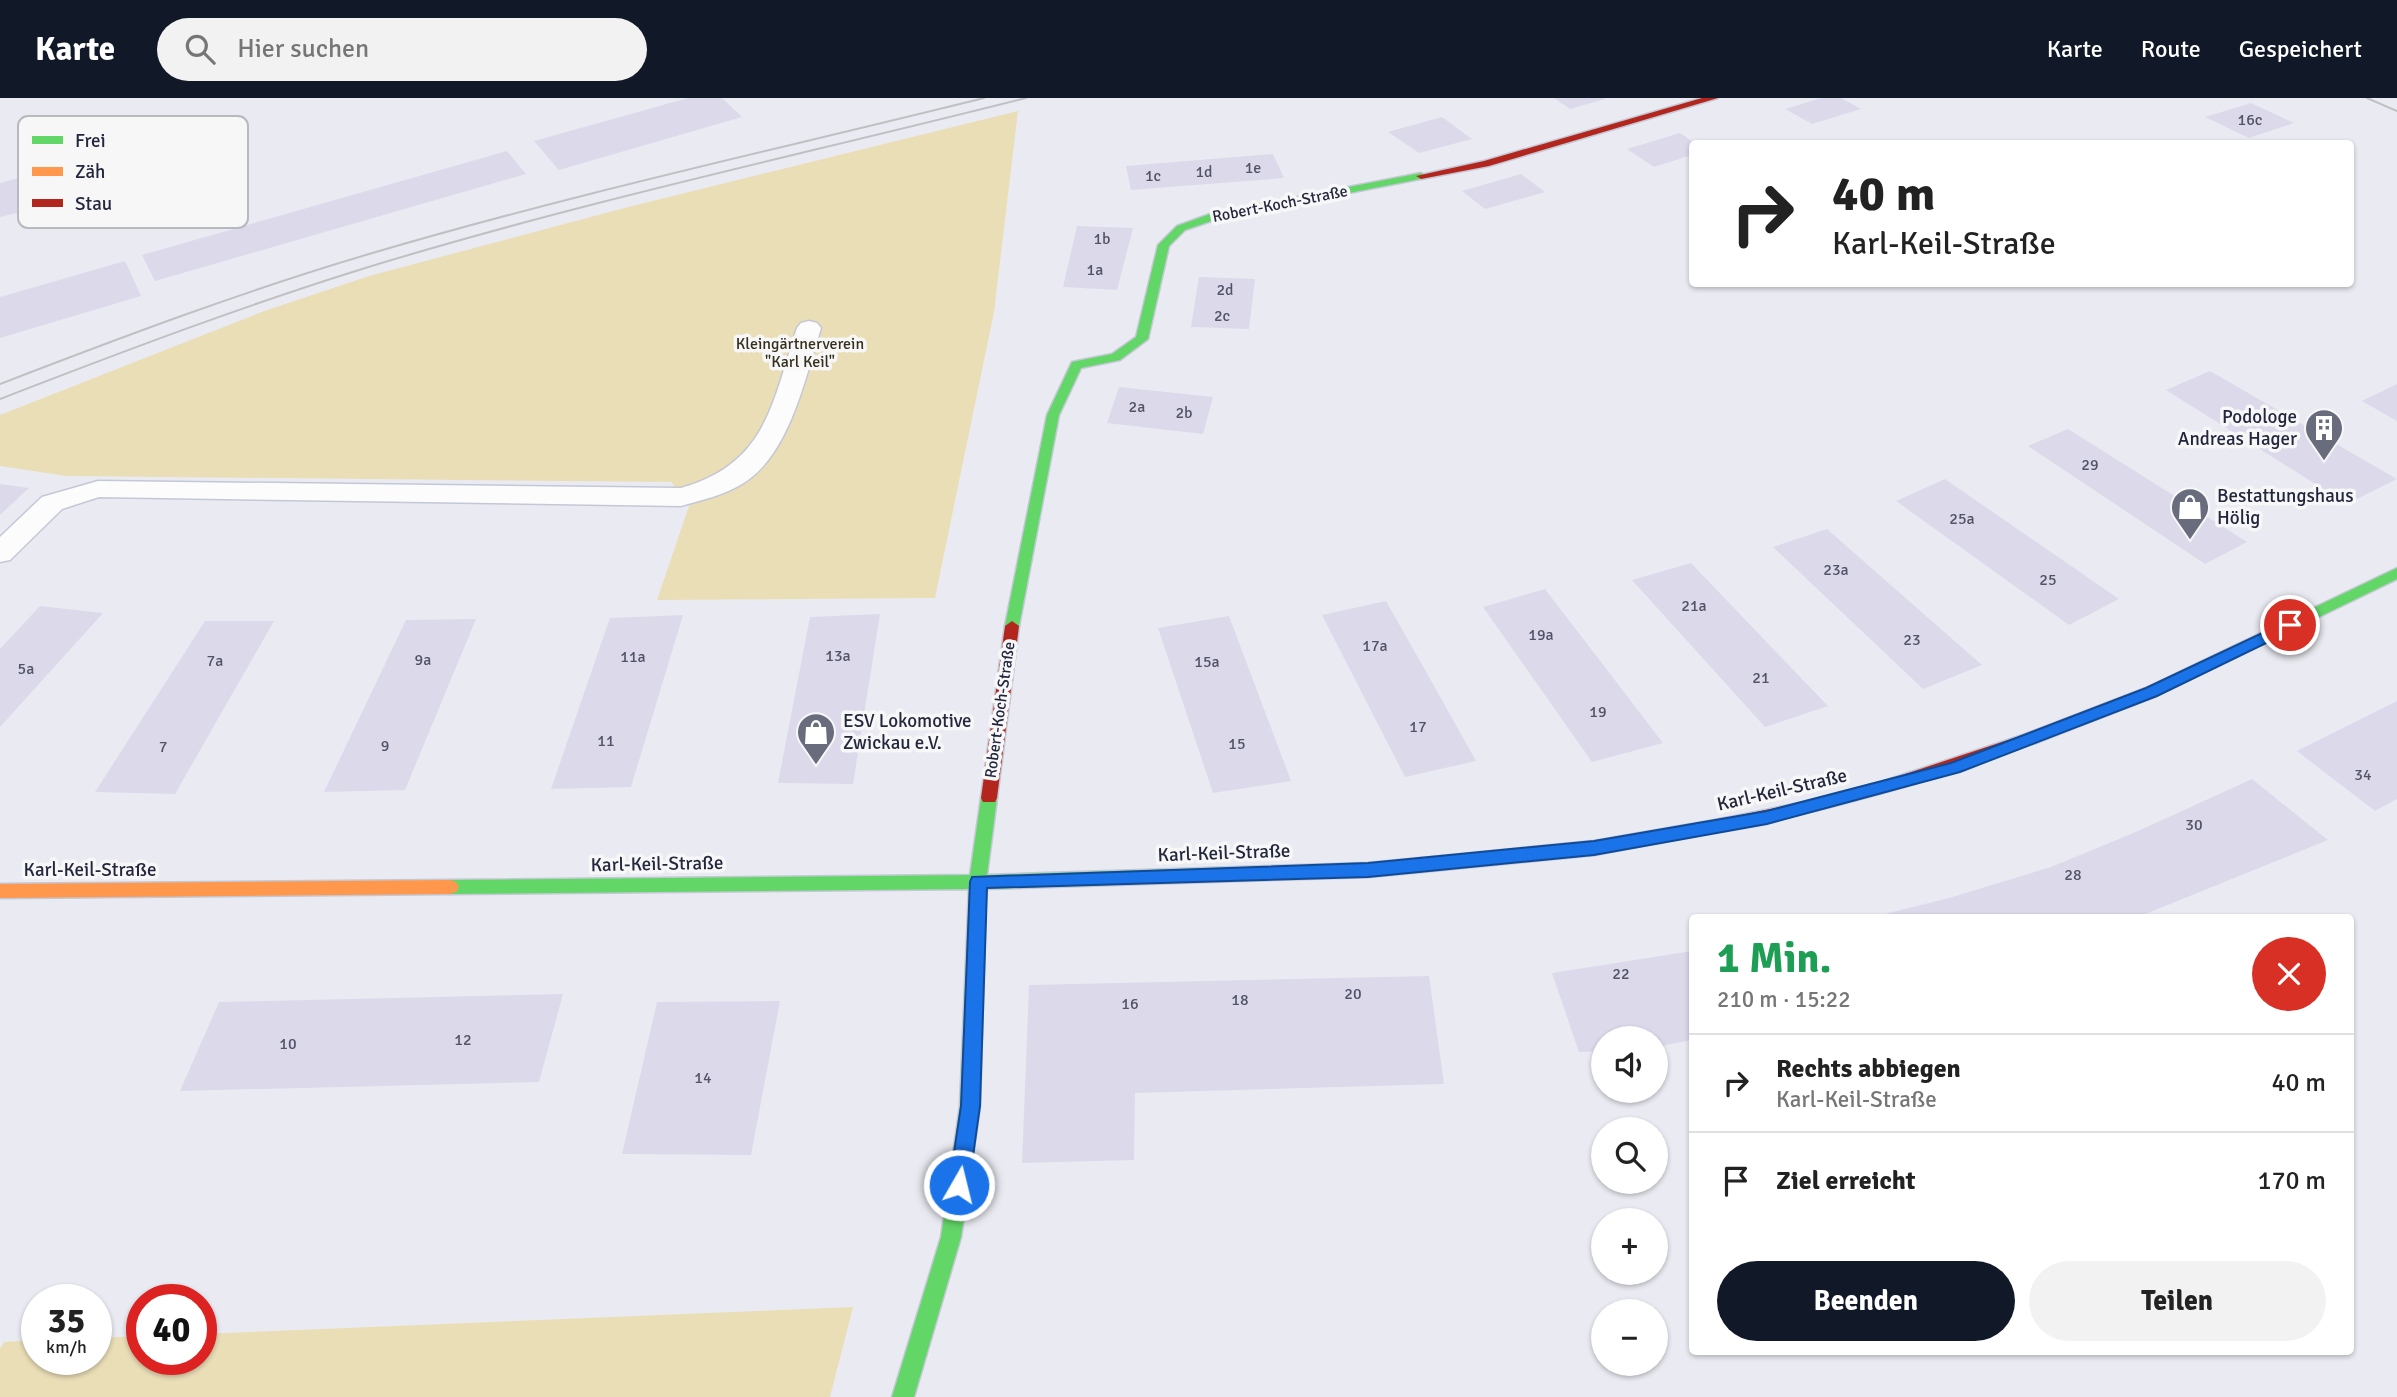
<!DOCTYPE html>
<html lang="de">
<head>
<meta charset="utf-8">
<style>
  body { margin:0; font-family:Signika,sans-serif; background:#f2f2f2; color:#222; height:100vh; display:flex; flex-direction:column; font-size:26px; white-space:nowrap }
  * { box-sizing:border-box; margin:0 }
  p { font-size:23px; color:#767676 }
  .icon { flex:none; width:38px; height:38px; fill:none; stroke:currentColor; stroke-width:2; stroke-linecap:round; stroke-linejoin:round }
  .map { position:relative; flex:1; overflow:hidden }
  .drawer { position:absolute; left:1689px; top:816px; width:665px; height:441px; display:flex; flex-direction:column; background:#fff; border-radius:7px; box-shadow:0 2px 5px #0004 }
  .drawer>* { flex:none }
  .hud { position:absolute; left:1689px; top:42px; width:665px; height:147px; border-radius:7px; box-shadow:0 2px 5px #0004; background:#fff; color:#222; overflow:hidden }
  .buttons { position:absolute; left:1591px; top:928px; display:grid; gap:14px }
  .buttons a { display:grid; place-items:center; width:77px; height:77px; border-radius:50%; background:#fff; box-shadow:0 2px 5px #0004; font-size:35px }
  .speed { position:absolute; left:21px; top:1186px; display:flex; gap:14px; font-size:35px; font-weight:700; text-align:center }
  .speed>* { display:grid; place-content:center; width:91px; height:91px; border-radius:50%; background:#fff; box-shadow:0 2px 5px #0004; line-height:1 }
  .speed small { font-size:18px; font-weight:400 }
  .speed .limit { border:10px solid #d22; background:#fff; color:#111 }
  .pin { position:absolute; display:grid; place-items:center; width:60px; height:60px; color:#fff; margin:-30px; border:4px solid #fff; border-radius:50%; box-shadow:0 2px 7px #0007 }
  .me { position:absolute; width:77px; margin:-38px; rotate:8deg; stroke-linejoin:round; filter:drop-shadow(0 0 5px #0008) }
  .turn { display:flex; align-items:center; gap:24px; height:147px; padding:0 28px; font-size:32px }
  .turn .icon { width:91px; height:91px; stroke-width:2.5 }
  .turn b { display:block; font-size:49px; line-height:60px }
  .round { display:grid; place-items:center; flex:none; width:74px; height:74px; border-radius:37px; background:#f2f2f2 }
  .summary { display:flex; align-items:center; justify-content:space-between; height:119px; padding:0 28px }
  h1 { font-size:42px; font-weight:800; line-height:52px; color:#1e9e55 }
  .button { display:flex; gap:14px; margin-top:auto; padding:14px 28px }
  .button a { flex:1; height:80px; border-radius:42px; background:#111827; color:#fff; font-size:28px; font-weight:800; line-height:80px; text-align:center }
  .button a+a { background:#f2f2f2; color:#222 }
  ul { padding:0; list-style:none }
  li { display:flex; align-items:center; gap:21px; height:98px; padding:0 28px; border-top:2px solid #e0e0e0 }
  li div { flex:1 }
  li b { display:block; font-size:26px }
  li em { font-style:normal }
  header { display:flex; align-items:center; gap:42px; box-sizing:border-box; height:98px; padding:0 35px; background:#111827; color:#fff }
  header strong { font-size:33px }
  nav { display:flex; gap:38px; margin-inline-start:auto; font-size:24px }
  .search { width:490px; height:63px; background:#f2f2f2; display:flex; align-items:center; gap:18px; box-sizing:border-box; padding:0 24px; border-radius:38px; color:#767676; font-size:26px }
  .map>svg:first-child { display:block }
  .green { fill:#eadeb7 }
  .building { fill:#dcd9eb }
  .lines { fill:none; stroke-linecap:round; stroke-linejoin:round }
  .lane-casing { stroke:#c4c8d5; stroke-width:3 }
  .fast-casing { stroke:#c4c8d5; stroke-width:3 }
  .slow-casing { stroke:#c4c8d5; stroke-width:3 }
  .jam-casing { stroke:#c4c8d5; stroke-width:3 }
  .lane { fill:#fcfcfd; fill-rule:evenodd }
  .fast { fill:#63d668; fill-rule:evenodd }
  .slow { fill:#ff974d; fill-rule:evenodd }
  .jam { fill:#b3261e; fill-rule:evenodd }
  .tram { stroke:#c0c0c3; stroke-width:2 }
  .route { fill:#1a73e8; stroke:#114b97; stroke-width:2 }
  .labels { text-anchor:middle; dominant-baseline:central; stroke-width:7; stroke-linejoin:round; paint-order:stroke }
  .number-label { font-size:16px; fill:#515468 }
  .far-street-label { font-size:16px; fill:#23273d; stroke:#f7f7f7 }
  .far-park-label { font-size:16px; fill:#342e1b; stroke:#f7f7f7 }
  .poi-label { font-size:19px; fill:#23273d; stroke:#f7f7f7; text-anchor:start }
  .street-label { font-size:19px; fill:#23273d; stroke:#f7f7f7 }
  .key { fill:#f7f7f7; stroke:#b7b9bf; stroke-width:2 }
  .key-label { font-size:19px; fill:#23273d }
</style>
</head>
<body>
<header>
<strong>Karte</strong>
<div class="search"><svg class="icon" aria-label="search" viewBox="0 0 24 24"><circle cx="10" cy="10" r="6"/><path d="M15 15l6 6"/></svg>Hier suchen</div>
<nav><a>Karte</a><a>Route</a><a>Gespeichert</a></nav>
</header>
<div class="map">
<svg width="2397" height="1299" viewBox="0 0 2397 1299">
  <rect width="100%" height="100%" fill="#eaebf2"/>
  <g class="green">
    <path d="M1018,13L994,214L935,500L657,502L690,405L671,384L66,378L0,368V317L267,212L369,178L632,108Z"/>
    <path d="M853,1209L830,1299H0V1251L4,1244L37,1242V1262H96V1240L142,1238V1262H201V1236Z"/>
  </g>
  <g class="building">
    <path d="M688,0H722L742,19L559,72L534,43Z"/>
    <path d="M1554,0H1605V1L1570,11Z"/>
    <path d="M1821,0H1841L1861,11L1812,26L1785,11Z"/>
    <path d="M2251,5L2294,25L2249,40L2205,19Z"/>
    <path d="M1442,19L1472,41L1419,55L1388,34Z"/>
    <path d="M1680,35L1696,46H1692V57L1654,69L1627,51Z"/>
    <path d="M507,53L526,76L155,183L142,157Z"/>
    <path d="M1273,56L1284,80L1131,92L1126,68Z"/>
    <path d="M1521,76L1545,94L1485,111L1462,93Z"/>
    <path d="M22,79L34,111L0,119V85Z"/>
    <path d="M1077,128L1133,130L1117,192L1063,189Z"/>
    <path d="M125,163L141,198L0,240V199Z"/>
    <path d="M1199,179L1255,181L1249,231L1191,229Z"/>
    <path d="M2210,273L2397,381L2347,406L2166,292Z"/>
    <path d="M2397,286V323L2362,303Z"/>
    <path d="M1119,289L1213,299L1203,336L1107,325Z"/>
    <path d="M2068,331L2154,385L2247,444L2205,466L2028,348Z"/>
    <path d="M1945,381L2029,439L2119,501L2069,527L1896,403Z"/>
    <path d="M0,386L29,390L0,417Z"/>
    <path d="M1827,431L1901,496L1982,567L1923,591L1773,449Z"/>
    <path d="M1691,465L1756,533L1828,608L1765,629L1632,482Z"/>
    <path d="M1545,491L1601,564L1663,645L1592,664L1483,509Z"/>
    <path d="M1386,503L1429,579L1476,663L1405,679L1322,517Z"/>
    <path d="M40,508L103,515L0,629V551Z"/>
    <path d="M880,516L853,686L778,685L810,519Z"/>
    <path d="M683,517L631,689L551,691L610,520Z"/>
    <path d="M1229,518L1291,683L1213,695L1158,530Z"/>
    <path d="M476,521L405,692L324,694L406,522Z"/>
    <path d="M205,523H274L175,696L95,694Z"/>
    <path d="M2397,603V701L2375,713L2297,653Z"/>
    <path d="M2252,681L2328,742L2138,819H1873L1949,800L2051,769L2138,733Z"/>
    <path d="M1692,853V942L1656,949V940H1603V953L1579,954L1552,875Z"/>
    <path d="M1429,878L1444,986L1135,995L1134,1062L1022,1065L1029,887Z"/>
    <path d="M563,896L539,984L180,993L219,904Z"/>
    <path d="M780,903L751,1057L622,1056L657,904Z"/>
  </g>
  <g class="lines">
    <defs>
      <path id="lane" d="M809,223L817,225L821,230C805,280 790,357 742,386C724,397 702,402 681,408L99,399L62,411L10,462L0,464V439L42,399L98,383L681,390C767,366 772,305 797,230L801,225Z"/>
      <g id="fast">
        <path d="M1421,75L1426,78L1425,80L1217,121L1185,132L1169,148L1148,241L1120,262L1081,270L1059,317L1019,528L1012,533L1007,532L1005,528L1047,317L1072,264L1112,256L1136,239L1158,147L1177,128L1210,116Z"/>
        <path d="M2397,470V481L2156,598L2038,644L2032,646L2024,640L2026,636L2146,590Z"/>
        <path d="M989,694L995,696L997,700L987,777L1368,765L1421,760L1427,762L1429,767L1427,772L1421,774L1368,779L986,791L980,1008L961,1139L914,1299H892L941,1139L960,1008L969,791L450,796L444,794L441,789L444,784L450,782L970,777L981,700L983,696Z"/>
      </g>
      <g id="slow">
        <path d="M1726,720L1732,721L1734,726L1732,731L1594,757L1421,774L1415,772L1413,767L1415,762L1421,760L1594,743Z"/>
        <path d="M450,782L456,784L459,789L456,794L450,796L0,800V786Z"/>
      </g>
      <g id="jam">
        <path d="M1702,0H1718L1489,68L1421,81L1416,78L1484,63Z"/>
        <path d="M1012,523L1019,528L997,700L995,704H983L981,700L1005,528Z"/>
        <path d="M2032,634L2040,640L2038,644C1936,682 1833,712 1726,732L1720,731L1718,726L1720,721L1726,720L1804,704L1881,684Z"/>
      </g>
    </defs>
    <use href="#lane" class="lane-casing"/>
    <use href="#fast" class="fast-casing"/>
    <use href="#slow" class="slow-casing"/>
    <use href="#jam" class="jam-casing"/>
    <use href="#lane" class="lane"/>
    <use href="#fast" class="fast"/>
    <use href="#slow" class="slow"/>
    <use href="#jam" class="jam"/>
    <g class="tram">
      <path d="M2367,0L2397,13"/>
      <path d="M0,286C122,239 244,193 369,156C572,96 779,51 984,0"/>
      <path d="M0,301C124,253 248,206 375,167C589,102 809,55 1026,0"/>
    </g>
  </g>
  <path class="route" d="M2290,522L2297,527L2295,531L2157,598L1960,674L1767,726L1594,757L1368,779L987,790L980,1008L969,1087L966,1093L959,1096L952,1093L949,1087L961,1008L970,784L972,779L1368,765L1594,743L1767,713L1951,665L2146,590Z"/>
  <defs>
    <symbol id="building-pin" viewBox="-11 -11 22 30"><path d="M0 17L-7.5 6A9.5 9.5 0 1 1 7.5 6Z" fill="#696c7c" stroke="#f7f7f7"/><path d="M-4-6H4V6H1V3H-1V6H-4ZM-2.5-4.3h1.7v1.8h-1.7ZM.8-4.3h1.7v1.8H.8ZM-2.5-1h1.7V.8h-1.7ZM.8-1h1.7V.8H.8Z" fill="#fff"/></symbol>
    <symbol id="shop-pin" viewBox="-11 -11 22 30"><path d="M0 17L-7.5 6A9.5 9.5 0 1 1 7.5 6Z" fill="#696c7c" stroke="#f7f7f7"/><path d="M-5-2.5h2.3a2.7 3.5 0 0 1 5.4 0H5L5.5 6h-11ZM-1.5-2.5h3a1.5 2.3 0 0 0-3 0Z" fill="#fff"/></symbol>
  </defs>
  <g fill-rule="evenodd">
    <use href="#building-pin" x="2302" y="308" width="44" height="60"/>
    <use href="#shop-pin" x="2168" y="387" width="44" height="60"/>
    <use href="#shop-pin" x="794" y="612" width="44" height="60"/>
  </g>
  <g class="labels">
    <g class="number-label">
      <text x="2250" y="22">16c</text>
      <text x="1253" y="70">1e</text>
      <text x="1204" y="74">1d</text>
      <text x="1153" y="78">1c</text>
      <text x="1102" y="141">1b</text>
      <text x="1095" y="172">1a</text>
      <text x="1225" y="192">2d</text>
      <text x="1222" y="218">2c</text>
      <text x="1137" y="309">2a</text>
      <text x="1184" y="315">2b</text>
      <text x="2090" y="367">29</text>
      <text x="1962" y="421">25a</text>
      <text x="1836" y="472">23a</text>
      <text x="2048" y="482">25</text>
      <text x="1694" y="508">21a</text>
      <text x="1541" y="537">19a</text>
      <text x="1912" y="542">23</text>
      <text x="1375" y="548">17a</text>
      <text x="838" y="558">13a</text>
      <text x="633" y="559">11a</text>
      <text x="423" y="562">9a</text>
      <text x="215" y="563">7a</text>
      <text x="1207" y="564">15a</text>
      <text x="26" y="571">5a</text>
      <text x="1761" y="580">21</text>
      <text x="1598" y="614">19</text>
      <text x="1418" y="629">17</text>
      <text x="606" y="643">11</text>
      <text x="1237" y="646">15</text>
      <text x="385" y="648">9</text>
      <text x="163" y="649">7</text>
      <text x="2363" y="677">34</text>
      <text x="2194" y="727">30</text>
      <text x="2073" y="777">28</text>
      <text x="1621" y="876">22</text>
      <text x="1353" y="896">20</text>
      <text x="1240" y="902">18</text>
      <text x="1130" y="906">16</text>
      <text x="463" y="942">12</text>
      <text x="288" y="946">10</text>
      <text x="703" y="980">14</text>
    </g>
    <g class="far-street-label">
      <text transform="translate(1280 106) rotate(-11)">Robert-Koch-Straße</text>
      <text transform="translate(1000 612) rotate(-82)">Robert-Koch-Straße</text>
    </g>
    <g class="far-park-label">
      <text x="800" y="246">Kleingärtnerverein<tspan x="800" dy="18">"Karl Keil"</tspan></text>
    </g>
    <g class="poi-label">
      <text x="2297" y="319" text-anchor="end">Podologe<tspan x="2297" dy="22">Andreas Hager</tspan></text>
      <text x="2217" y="398">Bestattungshaus<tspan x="2217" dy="22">Hölig</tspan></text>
      <text x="843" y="623">ESV Lokomotive<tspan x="843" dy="22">Zwickau e.V.</tspan></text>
    </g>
    <g class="street-label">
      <text transform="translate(1782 692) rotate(-13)">Karl-Keil-Straße</text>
      <text transform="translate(1224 755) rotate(-2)">Karl-Keil-Straße</text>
      <text transform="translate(657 766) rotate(-1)">Karl-Keil-Straße</text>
      <text x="90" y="772">Karl-Keil-Straße</text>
    </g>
  </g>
  <rect x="18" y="18" width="230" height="112" rx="10" class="key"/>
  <rect x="32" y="38" width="31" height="8" fill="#63d668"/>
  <rect x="32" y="69" width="31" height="9" fill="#ff974d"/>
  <rect x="32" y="101" width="31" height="8" fill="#b3261e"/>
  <g class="key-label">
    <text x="75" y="49">Frei</text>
    <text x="75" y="80">Zäh</text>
    <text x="75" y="112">Stau</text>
  </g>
</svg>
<div class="buttons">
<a><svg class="icon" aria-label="sound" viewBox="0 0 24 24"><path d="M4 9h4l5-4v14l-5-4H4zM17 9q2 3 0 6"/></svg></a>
<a><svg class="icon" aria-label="search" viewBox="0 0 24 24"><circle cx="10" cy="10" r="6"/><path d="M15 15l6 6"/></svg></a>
<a>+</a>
<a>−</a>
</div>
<div class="speed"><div>35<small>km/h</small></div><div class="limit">40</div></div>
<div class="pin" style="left:2290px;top:527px;background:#d93025"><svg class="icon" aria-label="arrive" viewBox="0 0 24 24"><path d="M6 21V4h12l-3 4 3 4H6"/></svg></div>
<svg class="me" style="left:959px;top:1087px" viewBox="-20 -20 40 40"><circle r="17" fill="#1a73e8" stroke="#fff" stroke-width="3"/><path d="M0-11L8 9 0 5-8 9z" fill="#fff"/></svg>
<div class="hud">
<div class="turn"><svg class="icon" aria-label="right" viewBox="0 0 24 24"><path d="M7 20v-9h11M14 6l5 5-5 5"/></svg><div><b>40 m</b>Karl-Keil-Straße</div></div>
</div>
<section class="drawer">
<div class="summary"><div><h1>1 Min.</h1><p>210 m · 15:22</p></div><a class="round" style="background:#d93025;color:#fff"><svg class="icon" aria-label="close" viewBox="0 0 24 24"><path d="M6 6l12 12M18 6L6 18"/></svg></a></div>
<ul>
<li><svg class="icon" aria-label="right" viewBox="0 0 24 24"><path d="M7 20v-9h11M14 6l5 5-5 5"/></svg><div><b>Rechts abbiegen</b><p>Karl-Keil-Straße</p></div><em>40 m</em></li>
<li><svg class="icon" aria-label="arrive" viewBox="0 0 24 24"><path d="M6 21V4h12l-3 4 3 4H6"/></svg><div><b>Ziel erreicht</b></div><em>170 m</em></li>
</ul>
<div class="button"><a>Beenden</a><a>Teilen</a></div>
</section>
</div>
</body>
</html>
